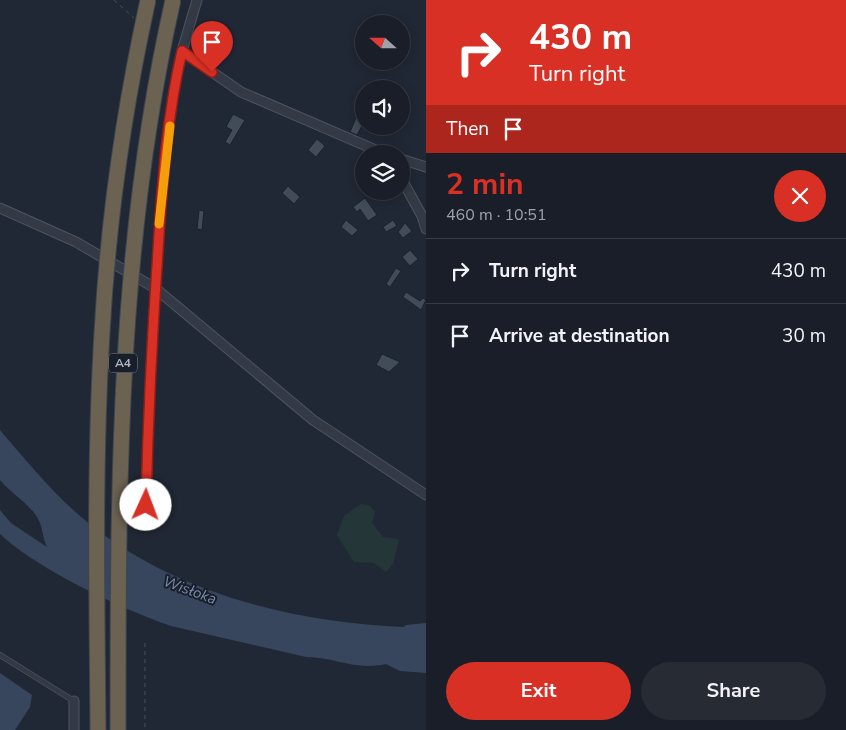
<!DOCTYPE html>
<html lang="en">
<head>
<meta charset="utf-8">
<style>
  body { margin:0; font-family:"Nunito Sans",sans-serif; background:#262b34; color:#f1f3f6; height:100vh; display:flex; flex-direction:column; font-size:19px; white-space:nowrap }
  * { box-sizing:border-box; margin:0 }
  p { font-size:16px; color:#9fa2a8 }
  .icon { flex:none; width:28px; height:28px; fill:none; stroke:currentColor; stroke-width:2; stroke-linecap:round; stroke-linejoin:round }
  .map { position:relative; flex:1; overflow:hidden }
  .side { display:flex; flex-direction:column; background:#191e28; width:420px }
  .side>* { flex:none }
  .top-card { background:#d93025; color:#fff; overflow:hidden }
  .needle { width:32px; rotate:291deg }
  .buttons { position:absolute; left:355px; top:15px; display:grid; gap:10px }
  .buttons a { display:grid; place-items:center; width:55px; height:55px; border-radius:50%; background:#191e28; box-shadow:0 2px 12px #0003,0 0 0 1px #373c45; font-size:25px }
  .pin { position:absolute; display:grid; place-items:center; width:42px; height:42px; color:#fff; margin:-51px -21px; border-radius:50% 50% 50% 0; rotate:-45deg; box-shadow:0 0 5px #0007 }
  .pin .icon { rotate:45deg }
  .me { position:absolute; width:55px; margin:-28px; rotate:2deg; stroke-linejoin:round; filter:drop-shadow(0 0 4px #0008) }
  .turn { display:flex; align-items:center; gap:18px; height:105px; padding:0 20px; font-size:22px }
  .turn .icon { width:65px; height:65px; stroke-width:2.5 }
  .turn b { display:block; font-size:35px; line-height:42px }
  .then { display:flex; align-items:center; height:48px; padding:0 20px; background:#0003; gap:10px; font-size:19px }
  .round { display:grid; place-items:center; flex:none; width:52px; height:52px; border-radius:26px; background:#262b34 }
  .overview { display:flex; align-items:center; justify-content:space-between; height:85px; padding:0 20px }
  h1 { font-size:30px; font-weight:700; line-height:38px; color:#d93025 }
  .action { display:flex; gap:10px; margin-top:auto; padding:10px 20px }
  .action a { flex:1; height:58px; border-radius:30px; background:#d93025; color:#fff; font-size:20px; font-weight:700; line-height:58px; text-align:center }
  .action a+a { background:#262b34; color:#f1f3f6 }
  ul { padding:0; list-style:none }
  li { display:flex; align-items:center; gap:15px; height:65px; padding:0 20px; border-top:1px solid #373c45 }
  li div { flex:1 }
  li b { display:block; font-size:19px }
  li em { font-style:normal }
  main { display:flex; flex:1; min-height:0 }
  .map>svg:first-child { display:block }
  .green { fill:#253638 }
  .water { fill:#37455d }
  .building { fill:#424b59; stroke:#1b212c }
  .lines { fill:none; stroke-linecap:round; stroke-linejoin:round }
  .service-casing { stroke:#4e5560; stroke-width:6 }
  .minor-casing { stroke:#4e5560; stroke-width:11 }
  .path { stroke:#425255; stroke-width:1; stroke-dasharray:4 4; stroke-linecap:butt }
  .service { stroke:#343a45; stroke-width:4.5 }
  .minor { stroke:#343a45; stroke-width:9 }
  .motorway-bridge-casing { stroke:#3e4550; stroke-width:17; stroke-linecap:butt }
  .motorway-bridge { stroke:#6b6251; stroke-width:15 }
  .route-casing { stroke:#8d1f18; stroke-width:12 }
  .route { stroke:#d93025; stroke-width:9 }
  .slow { stroke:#f59e0b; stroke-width:9 }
  .labels { text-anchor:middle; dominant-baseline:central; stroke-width:4; stroke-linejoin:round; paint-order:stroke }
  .shield { fill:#191f2a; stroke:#818894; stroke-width:1 }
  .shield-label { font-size:12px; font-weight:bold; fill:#aeb5c2 }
  .water-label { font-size:15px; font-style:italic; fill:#788aaa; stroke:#191f2a }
</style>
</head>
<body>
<main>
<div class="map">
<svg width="426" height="730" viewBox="0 0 426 730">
  <rect width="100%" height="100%" fill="#212835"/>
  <path class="green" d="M361,504L369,505L375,511L372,523L383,537L399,539L393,564L386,572L374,563L354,562L337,535L344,516Z"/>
  <g class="water">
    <path d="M0,430C25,459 51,491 80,516C168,592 291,622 404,627L406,625L426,623V673L400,671L386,664C353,671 336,657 306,657L171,626C122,609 37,569 0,534V510L11,523L47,547C42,537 43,526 37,517C30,505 10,492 0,480Z"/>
    <path d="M0,673L32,695L30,707L15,730H0Z"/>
  </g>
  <g class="building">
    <path d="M359,111L364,114V122L357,135L350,132Z"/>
    <path d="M233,114L245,120L230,145L225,142L232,130L226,127Z"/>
    <path d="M317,139L325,146L316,157L308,150Z"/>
    <path d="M288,186L300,197L294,204L282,193Z"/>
    <path d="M365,198L377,215L368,221L360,209L357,212L353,207Z"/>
    <path d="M199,210L204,211L202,230L197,229Z"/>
    <path d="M346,220L358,230L352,236L341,227Z"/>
    <path d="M393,220L397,226L386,232L383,227Z"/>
    <path d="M405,223L412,231L403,238L398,232Z"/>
    <path d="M410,250L418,259L410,266L402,257Z"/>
    <path d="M396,268L401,271L390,287L386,284Z"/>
    <path d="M406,292L420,301L423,298L426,300L421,310L403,297Z"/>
    <path d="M382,354L400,362L389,372L376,365Z"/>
  </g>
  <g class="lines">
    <defs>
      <g id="service">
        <path d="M146,505C148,421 152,338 157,255C162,187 167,117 182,51"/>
        <path d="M0,655L74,701"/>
      </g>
      <g id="minor">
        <path d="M197,0L182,51L241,92L385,154"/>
        <path d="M401,159L426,167"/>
        <path d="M401,178L422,216L426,229"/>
        <path d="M0,208L76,242L155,288L313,420L426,495"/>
        <path d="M74,701V730"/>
      </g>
    </defs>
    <use href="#service" class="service-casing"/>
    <use href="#minor" class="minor-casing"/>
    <g class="path">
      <path d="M114,0L134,18"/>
      <path d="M145,643V730"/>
    </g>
    <use href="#service" class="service"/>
    <use href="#minor" class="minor"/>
    <defs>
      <g id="motorway-bridge">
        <path d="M98,730C97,598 94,465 102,333C108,221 124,109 148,0"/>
        <path d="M118,730C118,482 118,243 173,0"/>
      </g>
    </defs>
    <use href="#motorway-bridge" class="motorway-bridge-casing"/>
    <use href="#motorway-bridge" class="motorway-bridge"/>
  </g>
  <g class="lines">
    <defs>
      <path id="route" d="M146,505C148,420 152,336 158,251C162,184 167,116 182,51L212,72"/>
    </defs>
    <use href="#route" class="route-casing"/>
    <use href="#route" class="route"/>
    <path class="slow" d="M159,224L170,126"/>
  </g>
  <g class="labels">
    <rect class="shield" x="109" y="353.5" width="28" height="19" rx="4"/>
    <g class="shield-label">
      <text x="123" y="363">A4</text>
    </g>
    <g class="water-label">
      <text transform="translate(190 590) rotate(20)">Wisłoka</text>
    </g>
  </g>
</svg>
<div class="buttons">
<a><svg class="needle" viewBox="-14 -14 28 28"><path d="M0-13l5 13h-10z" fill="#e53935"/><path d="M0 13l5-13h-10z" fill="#9fa2a8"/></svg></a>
<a><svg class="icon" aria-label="sound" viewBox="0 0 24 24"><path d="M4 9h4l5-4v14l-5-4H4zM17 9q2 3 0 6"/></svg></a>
<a><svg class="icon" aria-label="layers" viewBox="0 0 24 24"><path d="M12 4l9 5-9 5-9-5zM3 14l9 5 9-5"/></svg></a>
</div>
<div class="pin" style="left:212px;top:72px;background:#d93025"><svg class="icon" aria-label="arrive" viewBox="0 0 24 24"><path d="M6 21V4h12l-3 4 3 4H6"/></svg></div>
<svg class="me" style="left:146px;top:505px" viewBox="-20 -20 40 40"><circle r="19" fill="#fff"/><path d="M0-13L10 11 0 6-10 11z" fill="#d93025"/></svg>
</div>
<section class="side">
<div class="top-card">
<div class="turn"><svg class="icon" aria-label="right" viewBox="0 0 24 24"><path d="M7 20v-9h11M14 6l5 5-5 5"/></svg><div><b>430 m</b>Turn right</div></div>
<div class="then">Then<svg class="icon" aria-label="arrive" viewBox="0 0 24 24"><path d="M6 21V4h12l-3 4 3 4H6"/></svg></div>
</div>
<div class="overview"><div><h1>2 min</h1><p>460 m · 10:51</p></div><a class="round" style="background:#d93025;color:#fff"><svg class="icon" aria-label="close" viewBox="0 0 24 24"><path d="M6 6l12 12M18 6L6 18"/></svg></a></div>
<ul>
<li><svg class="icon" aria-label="right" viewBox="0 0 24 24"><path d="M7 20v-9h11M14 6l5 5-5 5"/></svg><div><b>Turn right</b></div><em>430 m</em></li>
<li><svg class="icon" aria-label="arrive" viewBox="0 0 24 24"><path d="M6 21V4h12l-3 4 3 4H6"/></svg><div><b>Arrive at destination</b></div><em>30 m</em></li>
</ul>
<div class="action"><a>Exit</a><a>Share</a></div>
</section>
</main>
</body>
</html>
